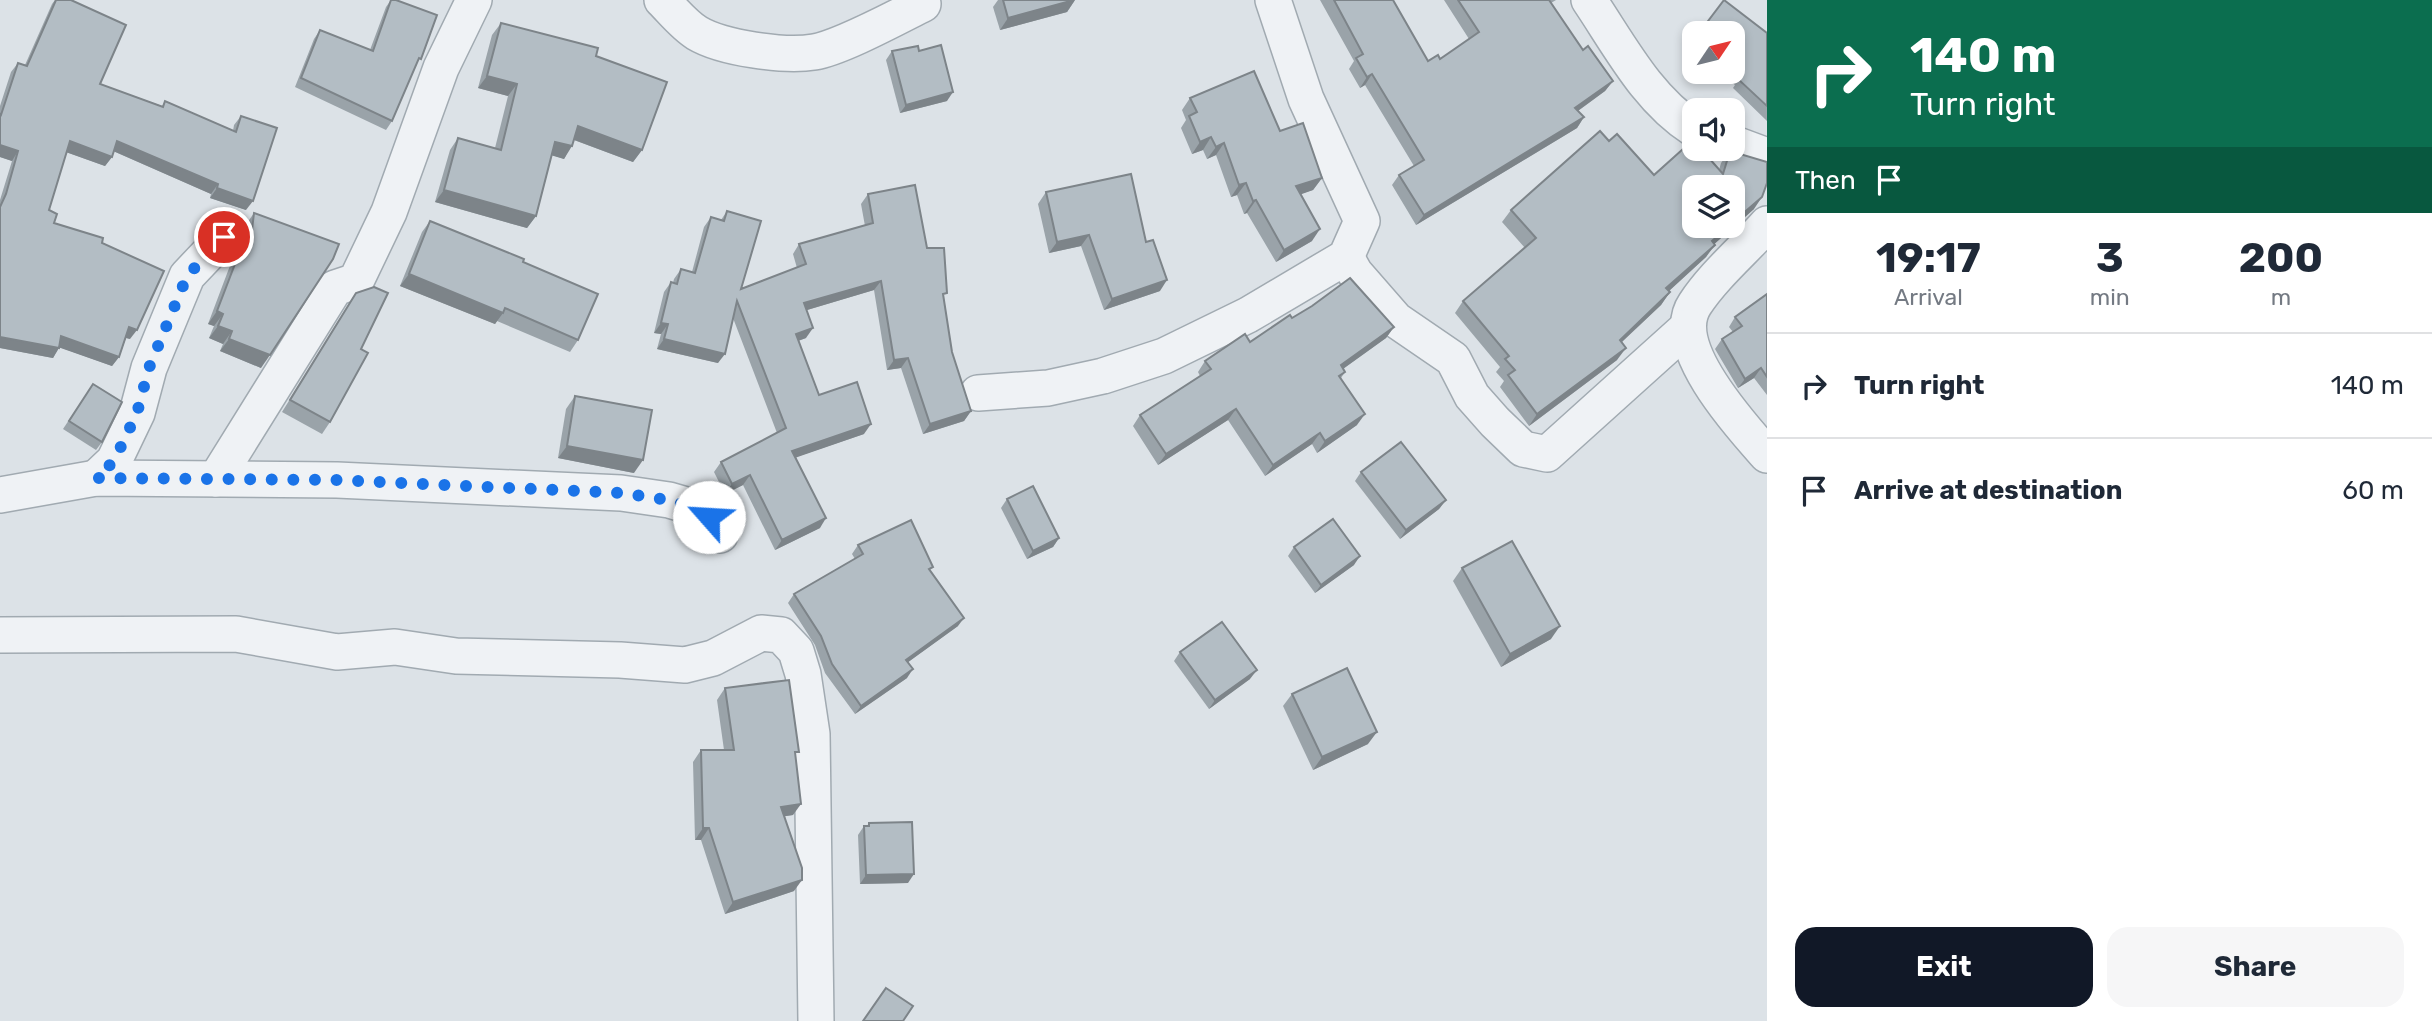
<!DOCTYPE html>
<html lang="en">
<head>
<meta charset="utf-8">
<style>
  body { margin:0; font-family:Rubik,sans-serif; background:#f6f6f7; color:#1f2937; height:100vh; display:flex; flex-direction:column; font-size:26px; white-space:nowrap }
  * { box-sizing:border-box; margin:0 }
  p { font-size:23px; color:#747a83 }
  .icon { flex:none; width:38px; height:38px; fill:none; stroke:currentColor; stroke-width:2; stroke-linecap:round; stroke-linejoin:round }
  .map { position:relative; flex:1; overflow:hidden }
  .side { display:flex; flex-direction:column; background:#fff; width:665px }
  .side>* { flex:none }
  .banner { background:#0b6e4f; color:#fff; overflow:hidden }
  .needle { width:46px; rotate:55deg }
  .fabs { position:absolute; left:1682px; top:21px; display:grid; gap:14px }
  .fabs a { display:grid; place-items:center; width:63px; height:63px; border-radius:14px; background:#fff; box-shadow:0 4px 10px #0003; font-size:35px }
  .pin { position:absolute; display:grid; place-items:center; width:60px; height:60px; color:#fff; margin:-30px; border:4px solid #fff; border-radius:50%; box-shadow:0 2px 7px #0007 }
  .me { position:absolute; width:77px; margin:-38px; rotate:296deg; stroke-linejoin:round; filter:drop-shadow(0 0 5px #0008) }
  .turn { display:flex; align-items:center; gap:24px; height:147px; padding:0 28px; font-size:32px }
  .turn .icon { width:91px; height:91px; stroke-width:2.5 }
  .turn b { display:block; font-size:49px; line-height:60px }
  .then { display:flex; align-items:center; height:66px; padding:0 28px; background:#0003; gap:14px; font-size:26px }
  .eta { display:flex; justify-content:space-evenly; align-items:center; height:119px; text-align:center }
  .eta b { font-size:42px; font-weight:700; line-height:49px }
  .primary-button { display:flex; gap:14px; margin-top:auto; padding:14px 28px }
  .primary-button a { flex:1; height:80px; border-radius:21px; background:#111827; color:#fff; font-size:28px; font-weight:700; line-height:80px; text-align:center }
  .primary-button a+a { background:#f6f6f7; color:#1f2937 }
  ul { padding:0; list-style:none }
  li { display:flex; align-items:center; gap:21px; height:105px; padding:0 28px; border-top:2px solid #e0e1e3 }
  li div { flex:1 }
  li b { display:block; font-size:26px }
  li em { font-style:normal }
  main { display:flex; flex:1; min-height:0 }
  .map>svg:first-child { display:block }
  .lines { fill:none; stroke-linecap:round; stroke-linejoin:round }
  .minor-casing { stroke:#a1aab1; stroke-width:38 }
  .minor { stroke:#eff2f5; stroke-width:35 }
  .wall { fill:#9aa3a9 }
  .shaded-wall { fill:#7d8489 }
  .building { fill:#b3bdc4; stroke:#7d8489; stroke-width:2 }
  .route { stroke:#1a73e8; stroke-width:12; stroke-dasharray:0 21.6 }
</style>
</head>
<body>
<main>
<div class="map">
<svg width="1767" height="1021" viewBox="0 0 1767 1021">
  <rect width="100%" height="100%" fill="#dce2e7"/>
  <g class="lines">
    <defs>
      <g id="minor">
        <path d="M662,0C673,11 684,25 697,33C722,48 785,57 814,52C840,48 897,17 923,4"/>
        <path d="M1589,0C1620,46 1647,99 1694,129"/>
        <path d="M1732,143L1767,156"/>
        <path d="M1767,224C1744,250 1714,275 1695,304C1667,345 1741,426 1767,455"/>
        <path d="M1346,257L1355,273L1396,320L1453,359L1472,396L1495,422L1523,449L1547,454L1688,327"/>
        <path d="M978,393L1048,388L1103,376L1164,356L1248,315L1346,257L1362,221L1306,99L1273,0"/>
        <path d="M96,478L114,461L137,413L149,368L187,276L224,237"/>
        <path d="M216,479L335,288L356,281L389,212L441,68L474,0"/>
        <path d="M0,495L96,478L337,480L621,493L669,500L700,509L720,535"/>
        <path d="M0,635L236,634L337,652L395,647L456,656L620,660L685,665L713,658L761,633L781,635L796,651L803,674L812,734L816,1021"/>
      </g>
    </defs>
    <use href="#minor" class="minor-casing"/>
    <use href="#minor" class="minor"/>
  </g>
  <g class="wall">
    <path d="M55,0H71L100,84L162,106L165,101L233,131L234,125L241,116L246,210L210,198L211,194L113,151L112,157L105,166L66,152L49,210L54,223L102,243L130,339L126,338L119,357L112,366L59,347L53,358L0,348V200L12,161L0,157V106L11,72L18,63L25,65L52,4Z"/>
    <path d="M391,0L415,68L392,121L386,130L295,87L314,39L320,30L370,50L386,7Z"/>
    <path d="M998,0H1075L1067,12L1000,30L993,7Z"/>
    <path d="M1320,0H1393L1428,61L1440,59L1469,39L1444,0H1556L1551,3L1583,50L1613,81L1605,91L1578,111L1584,117L1577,128L1416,225L1392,185L1399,175L1414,166L1365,85L1360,88L1349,69L1354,61Z"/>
    <path d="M501,23L596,56L642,150L633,162L574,140L564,159L552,155L536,216L527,228L435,202L450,150L458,138L495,148L508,96L478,88L492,35Z"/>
    <path d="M1732,33H1767V121L1733,88L1735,85L1718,72H1732Z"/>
    <path d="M1694,39V53L1688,48Z"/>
    <path d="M892,51H919L947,101L900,113L886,60Z"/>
    <path d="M1190,98L1280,131L1322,178L1313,190L1300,194L1312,241L1276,262L1247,213L1244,214L1237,195L1231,197L1216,155L1207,159L1203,150L1192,154L1181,128L1186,120L1182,110Z"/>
    <path d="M1609,141L1654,175L1719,170L1721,163L1730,151L1754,209L1714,244L1706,257L1669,291L1670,292L1661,305L1622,342L1617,360L1529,426L1500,387L1504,381L1496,372L1500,367L1455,313L1463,301L1525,248L1502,222L1511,210Z"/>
    <path d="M1046,192L1146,242L1160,291L1104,310L1081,246L1049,253L1038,204Z"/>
    <path d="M868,194L927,248L944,298L952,352L971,411L964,421L923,434L901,368L887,370L874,290L807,310L806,338L798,341L819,395L864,434L796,457L820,528L775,550L743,485L725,494L714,472L721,462L777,433L733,318L718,363L657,349L661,334L654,333L664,292L671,282L673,283L674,279L681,269L692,272L704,227L711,217L721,220L727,211L741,289L797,268L793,254L799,244L865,226L861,204Z"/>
    <path d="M254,213L261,368L220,351L223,344L209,338L214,326L208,324L234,255L243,242L245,226Z"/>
    <path d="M430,221L523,262L578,340L570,352L497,321L495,324L400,286L422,232Z"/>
    <path d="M356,293L361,349L330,422L322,434L282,412Z"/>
    <path d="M1767,294V395L1754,378L1738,388L1715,349L1722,339L1733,332L1729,327L1735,317Z"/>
    <path d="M1292,318L1394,327L1386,338L1343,369L1345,372L1341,378L1357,425L1317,453L1312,444L1265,476L1228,420L1158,465L1133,426L1140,415L1200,376L1198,372L1205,361L1250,342Z"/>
    <path d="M93,384L102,442L96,450L63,429Z"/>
    <path d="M575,396L634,473L558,458L566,409Z"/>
    <path d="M1361,472L1446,500L1439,509L1400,539L1355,481Z"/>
    <path d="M1007,499L1059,538L1053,547L1027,559L1001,508Z"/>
    <path d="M858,545L958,626L908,662L907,678L855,714L825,673L815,645L788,603L794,594L855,559L852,554Z"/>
    <path d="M1294,547L1354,565L1315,593L1288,556Z"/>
    <path d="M1462,568L1551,639L1501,667L1453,581Z"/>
    <path d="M1180,652L1250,679L1209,709L1174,661Z"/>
    <path d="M725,688L796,757L793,815L785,816L794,891L725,914L701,840H695L693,762L701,750H724L717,700Z"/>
    <path d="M1292,694L1368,744L1313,770L1283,706Z"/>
    <path d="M869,823L908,883L860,884L858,835L864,826H867Z"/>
  </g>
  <g class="shaded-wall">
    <path d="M1075,0L1067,12L1000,30L1008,18Z"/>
    <path d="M1372,74L1365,85L1360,88L1367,77Z"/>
    <path d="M487,76L517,84L508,96L478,88Z"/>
    <path d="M1613,81L1605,91L1568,118L1575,108Z"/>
    <path d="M953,92L947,101L900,113L906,105Z"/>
    <path d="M1584,117L1577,128L1416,225L1424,215Z"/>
    <path d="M578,126L642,150L633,162L569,138Z"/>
    <path d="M1211,137L1203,150L1192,154L1200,142Z"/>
    <path d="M70,141L112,157L105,166L63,151Z"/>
    <path d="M117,141L218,184L211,194L111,150Z"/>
    <path d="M555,142L572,146L564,159L547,154Z"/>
    <path d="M1224,143L1216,155L1207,159L1216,147Z"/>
    <path d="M0,145L18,151L12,161L0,157Z"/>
    <path d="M1322,178L1313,190L1288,199L1296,186Z"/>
    <path d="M1246,183L1237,195L1231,197L1239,185Z"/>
    <path d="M217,188L253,201L246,210L210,198Z"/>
    <path d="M444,190L536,216L527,228L435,202Z"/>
    <path d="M1762,197L1754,209L1703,254L1712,241L1730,226H1732V223Z"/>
    <path d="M1256,200L1247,213L1244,214L1253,201Z"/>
    <path d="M1320,229L1312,241L1276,262L1284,250Z"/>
    <path d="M1089,235L1081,246L1049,253L1057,242Z"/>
    <path d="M1715,245L1706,257L1658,301L1666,288Z"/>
    <path d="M409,274L503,313L495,324L400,286Z"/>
    <path d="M1167,280L1160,291L1104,310L1112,299Z"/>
    <path d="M881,281L874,290L797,313L804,303Z"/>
    <path d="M1670,292L1661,305L1611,352L1620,340Z"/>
    <path d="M217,311L223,314L214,326L208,324Z"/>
    <path d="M661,323L668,324L661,334L654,333Z"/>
    <path d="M218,326L232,331L223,344L209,338Z"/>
    <path d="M129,327L137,330L130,339L123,337Z"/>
    <path d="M1394,327L1386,338L1333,376L1341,365Z"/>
    <path d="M813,328L806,338L789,344L796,334Z"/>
    <path d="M61,336L119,357L112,366L55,346Z"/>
    <path d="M0,337L59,348L53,358L0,348Z"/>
    <path d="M229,339L270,355L261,368L220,351Z"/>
    <path d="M664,339L725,354L718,363L657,349Z"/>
    <path d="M1626,348L1617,360L1529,426L1537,414Z"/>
    <path d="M908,358L901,368L887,370L894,360Z"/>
    <path d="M1761,368L1754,378L1738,388L1745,379Z"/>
    <path d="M1236,409L1228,420L1158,465L1166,454Z"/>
    <path d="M971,411L964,421L923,434L930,424Z"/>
    <path d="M1365,414L1357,425L1317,453L1325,441Z"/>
    <path d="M871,424L864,434L786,461L792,451Z"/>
    <path d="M1320,433L1312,444L1265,476L1273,465Z"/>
    <path d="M567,446L643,460L634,473L558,458Z"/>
    <path d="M750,475L743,485L725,494L732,484Z"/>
    <path d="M1446,500L1439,509L1400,539L1406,530Z"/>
    <path d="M826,518L820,528L775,550L782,540Z"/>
    <path d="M1059,538L1053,547L1027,559L1033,551Z"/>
    <path d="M1360,556L1354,565L1315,593L1321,585Z"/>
    <path d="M964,618L958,626L900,668L906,660Z"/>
    <path d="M1560,626L1551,639L1501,667L1510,654Z"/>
    <path d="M913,669L907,678L855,714L861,706Z"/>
    <path d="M1257,670L1250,679L1209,709L1215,700Z"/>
    <path d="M1377,732L1368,744L1313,770L1322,757Z"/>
    <path d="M801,804L793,815L773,818L781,807Z"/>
    <path d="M703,828H709L701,840H695Z"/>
    <path d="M914,874L908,883L860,884L866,875Z"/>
    <path d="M802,880L794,891L725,914L733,902Z"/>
  </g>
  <g class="building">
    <path d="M56,0H71L126,25L100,84L163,107L165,101L236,132L241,116L277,128L253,201L217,188L218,184L117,141L112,157L70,141L49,210L57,214L54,223L103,238L102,243L164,271L137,330L129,327L119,357L61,336L59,348L0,337V207L6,194L18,151L0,145V114L1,115L18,63L27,66Z"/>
    <path d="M391,0H396L437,15L421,59L419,58L392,121L301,78L320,30L373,51Z"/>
    <path d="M1003,0H1074L1008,18Z"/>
    <path d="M1334,0H1393L1428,61L1438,55L1440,59L1479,32L1458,0H1549L1583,50L1588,46L1613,81L1575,108L1584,117L1424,215L1399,175L1424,160L1372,74L1367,77L1356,58L1363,54Z"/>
    <path d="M1724,0L1767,33V106L1739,80L1742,76L1732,69V33H1699Z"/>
    <path d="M501,23L598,48L596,56L667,82L642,150L578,126L572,146L555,142L536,216L444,190L458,138L501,150L517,84L487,76Z"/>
    <path d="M941,45L953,92L906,105L892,51L918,46L919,51Z"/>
    <path d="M1254,71L1280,131L1303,123L1322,178L1296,186L1320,229L1284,250L1256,200L1253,201L1246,183L1239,185L1224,143L1216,147L1211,137L1200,142L1189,116L1197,112L1190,98Z"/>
    <path d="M1600,131L1609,141L1617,134L1654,175L1693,140L1694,149H1701L1723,174L1730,151L1767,162V183L1762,197L1732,223V187H1694V226H1730L1712,241L1715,245L1666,288L1670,292L1620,340L1626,348L1537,414L1508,375L1515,370L1505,359L1509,356L1463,301L1536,238L1511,210Z"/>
    <path d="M1131,174L1146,242L1153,240L1167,280L1112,299L1089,235L1057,242L1046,192Z"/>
    <path d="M915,185L927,248H944L947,293L943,294L952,352L971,411L930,424L908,358L894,360L881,281L804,303L813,328L796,334L819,395L857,382L871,424L792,451L826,518L782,540L750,475L732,484L721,462L786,428L737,301L725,354L664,339L668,324L661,323L671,282L677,284L681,269L695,273L711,217L724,221L727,211L761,221L741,289L806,264L799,244L873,223L868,194Z"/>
    <path d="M254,213L339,244L333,259L270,355L229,339L232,331L218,326L223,314L217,311L243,243L252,230Z"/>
    <path d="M430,221L524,259L523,262L598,294L578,340L505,308L503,313L409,274Z"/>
    <path d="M1350,278L1394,327L1341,365L1345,372L1339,376L1365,414L1325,441L1320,433L1273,465L1236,409L1166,454L1140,415L1211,369L1205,361L1245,334L1250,342L1290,315L1292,318L1312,306Z"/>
    <path d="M374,287L388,293L361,349L368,353L330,422L290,400L356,293Z"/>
    <path d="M1767,294V377L1761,368L1745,379L1722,339L1742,326L1735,317Z"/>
    <path d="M93,384L122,402L102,442L69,421Z"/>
    <path d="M575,396L652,410L643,460L567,446Z"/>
    <path d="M1401,442L1446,500L1406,530L1361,472Z"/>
    <path d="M1033,486L1059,538L1033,551L1007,499Z"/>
    <path d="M1333,519L1360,556L1321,585L1294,547Z"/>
    <path d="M911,520L933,567L929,569L964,618L906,660L913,669L861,706L832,664L821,636L794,594L863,554L858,545Z"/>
    <path d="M1512,541L1560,626L1510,654L1462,568Z"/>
    <path d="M1222,622L1257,670L1215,700L1180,652Z"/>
    <path d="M1347,668L1377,732L1322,757L1292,694Z"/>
    <path d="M789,680L799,752H795L801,804L781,807L802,868V880L733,902L709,828H703L701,750H734L725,688Z"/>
    <path d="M912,822L914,874L866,875L864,826H869V823Z"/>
    <path d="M886,988L913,1006L903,1021H863Z"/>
  </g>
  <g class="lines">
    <path class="route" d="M224,237L187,276L149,368L137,413L114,461L96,478L337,480L621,493L669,500L700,509L709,517"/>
  </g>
</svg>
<div class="fabs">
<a><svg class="needle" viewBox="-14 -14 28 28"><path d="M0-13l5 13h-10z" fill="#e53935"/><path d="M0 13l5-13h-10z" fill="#747a83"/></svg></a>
<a><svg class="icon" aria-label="sound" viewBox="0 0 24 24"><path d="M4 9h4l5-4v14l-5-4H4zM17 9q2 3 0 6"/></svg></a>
<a><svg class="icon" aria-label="layers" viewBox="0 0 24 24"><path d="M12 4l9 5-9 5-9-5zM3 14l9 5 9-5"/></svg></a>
</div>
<div class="pin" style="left:224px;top:237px;background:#d93025"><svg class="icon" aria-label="arrive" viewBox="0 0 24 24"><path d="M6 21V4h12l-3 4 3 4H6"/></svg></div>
<svg class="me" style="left:709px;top:517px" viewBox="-20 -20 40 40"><circle r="19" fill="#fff"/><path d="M0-13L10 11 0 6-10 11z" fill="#1a73e8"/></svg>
</div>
<section class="side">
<div class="banner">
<div class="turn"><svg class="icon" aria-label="right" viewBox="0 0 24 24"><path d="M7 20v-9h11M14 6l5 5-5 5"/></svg><div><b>140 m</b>Turn right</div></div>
<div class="then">Then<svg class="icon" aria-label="arrive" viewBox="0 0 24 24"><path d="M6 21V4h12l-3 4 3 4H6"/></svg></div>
</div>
<div class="eta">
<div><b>19:17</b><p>Arrival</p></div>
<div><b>3</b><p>min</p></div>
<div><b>200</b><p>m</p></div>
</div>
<ul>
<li><svg class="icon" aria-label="right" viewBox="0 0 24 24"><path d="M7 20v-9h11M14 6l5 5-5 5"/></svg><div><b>Turn right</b></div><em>140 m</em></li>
<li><svg class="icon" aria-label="arrive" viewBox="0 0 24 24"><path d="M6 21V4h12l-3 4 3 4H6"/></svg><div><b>Arrive at destination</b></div><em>60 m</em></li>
</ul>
<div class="primary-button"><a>Exit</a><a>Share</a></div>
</section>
</main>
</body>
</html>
